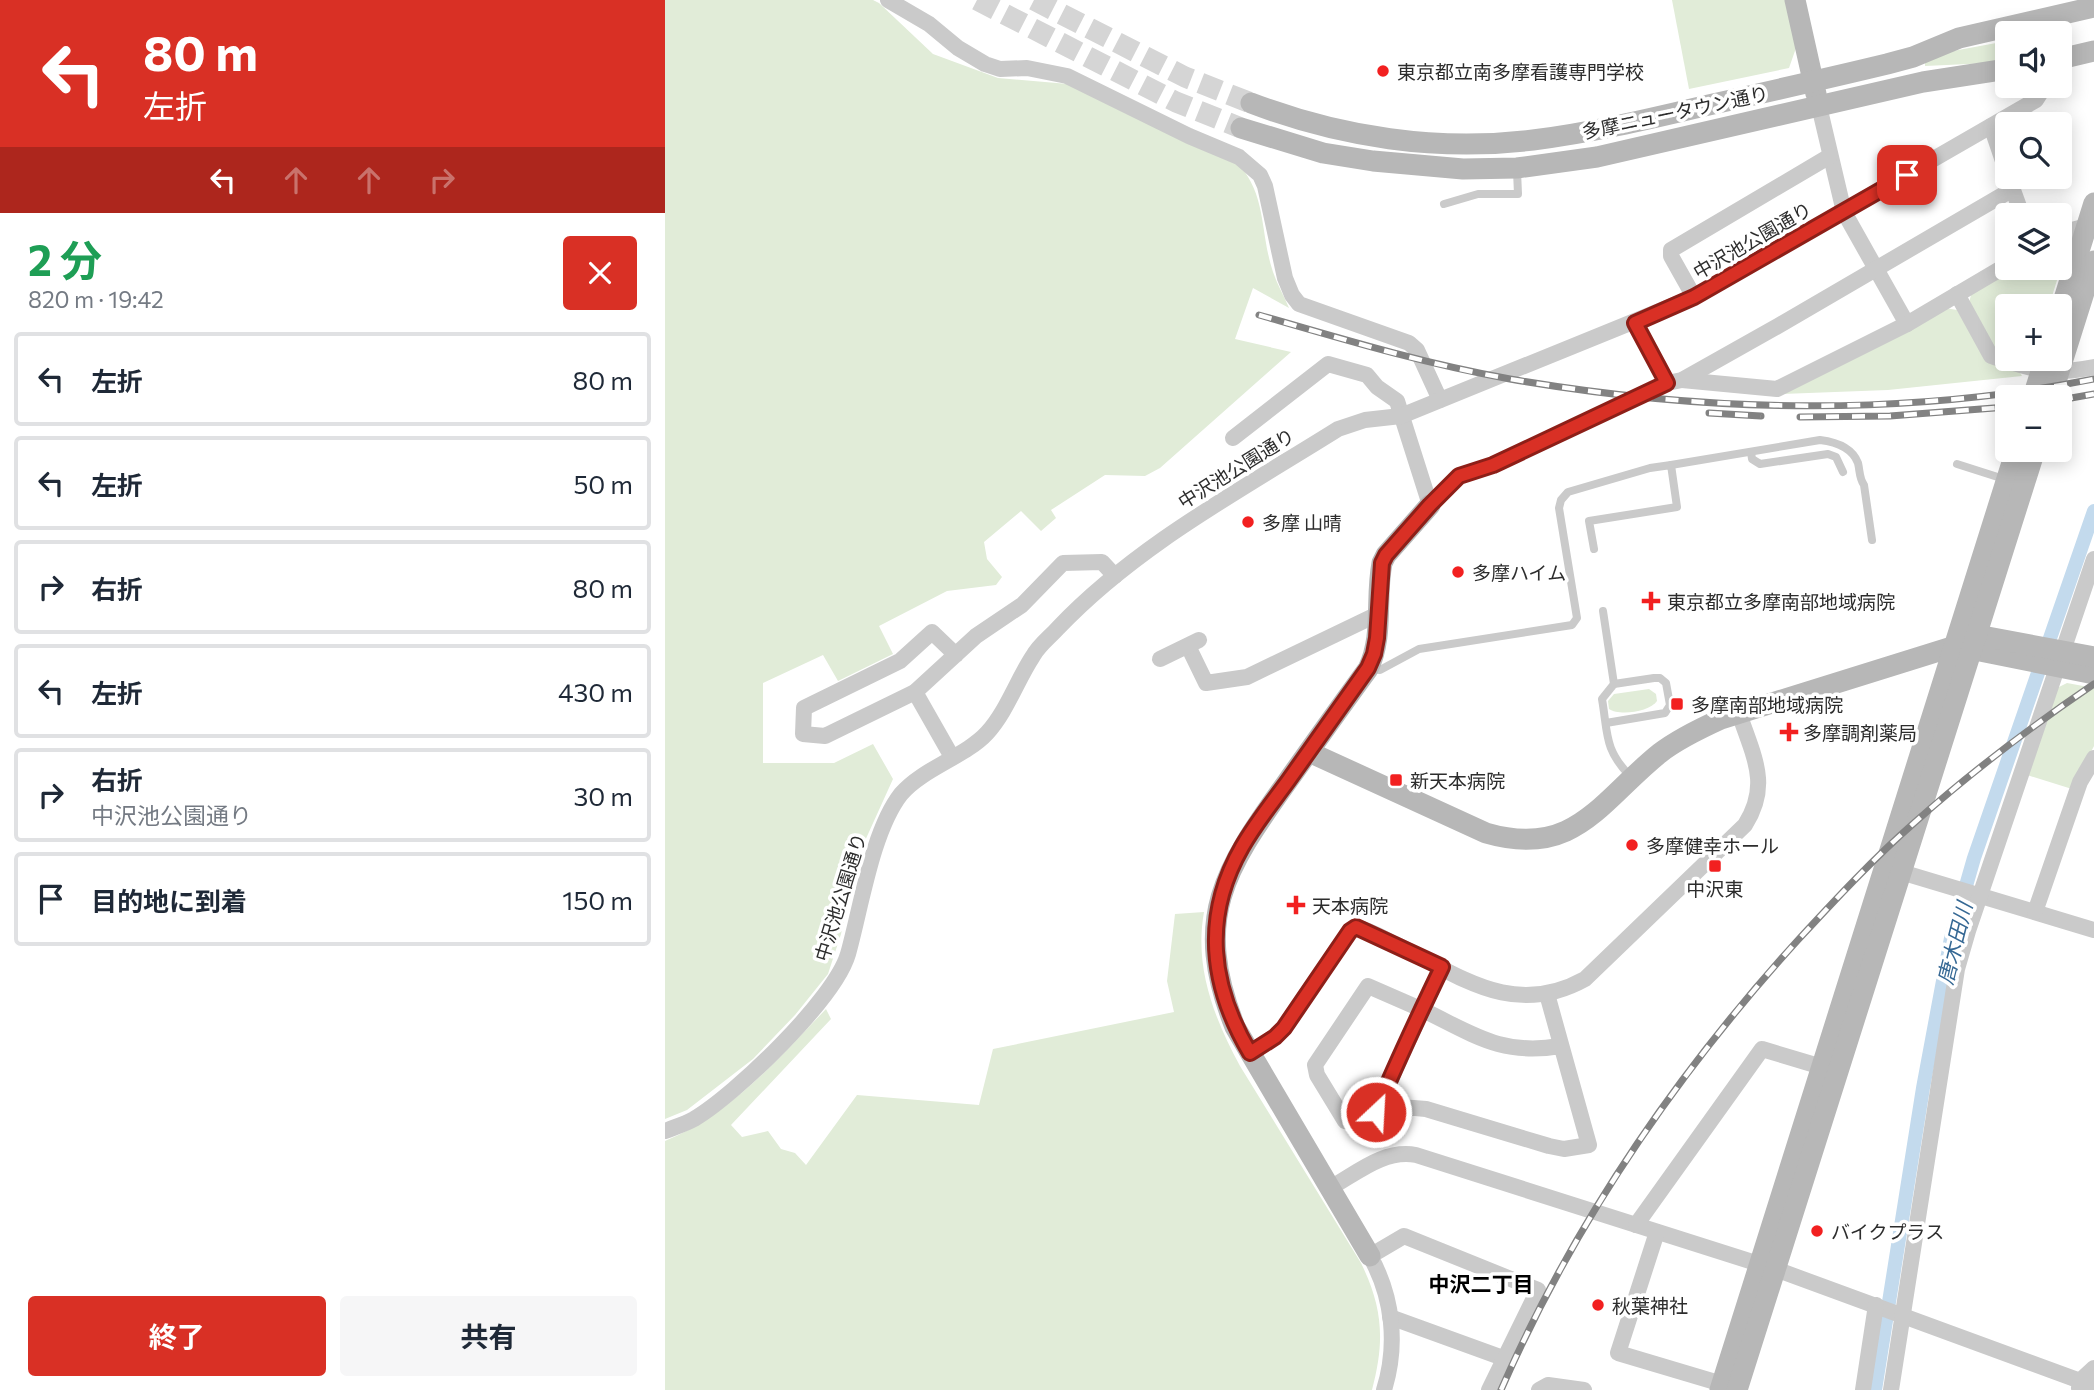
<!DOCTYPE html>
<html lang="ja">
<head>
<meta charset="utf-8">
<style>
  body { margin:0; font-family:Commissioner,"Noto Sans JP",sans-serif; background:#f6f6f7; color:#1f2937; height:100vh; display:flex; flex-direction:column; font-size:26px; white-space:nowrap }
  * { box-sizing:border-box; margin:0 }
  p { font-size:23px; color:#747a83 }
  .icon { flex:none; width:38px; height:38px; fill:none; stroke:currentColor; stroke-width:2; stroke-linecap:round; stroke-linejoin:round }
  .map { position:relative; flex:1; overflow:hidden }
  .panel { display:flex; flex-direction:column; background:#fff; width:665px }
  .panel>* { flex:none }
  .top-card { background:#d93025; color:#fff; overflow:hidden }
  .controls { position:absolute; left:1330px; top:21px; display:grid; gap:14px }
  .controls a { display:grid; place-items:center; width:77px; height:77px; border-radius:7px; background:#fff; box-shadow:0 4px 18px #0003; font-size:35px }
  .pin { position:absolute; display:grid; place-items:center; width:60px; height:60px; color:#fff; margin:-30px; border-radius:14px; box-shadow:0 4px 10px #0006 }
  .me { position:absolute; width:77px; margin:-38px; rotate:25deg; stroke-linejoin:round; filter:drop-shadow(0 0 5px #0008) }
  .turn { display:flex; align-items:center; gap:24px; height:147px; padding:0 28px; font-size:32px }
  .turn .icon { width:91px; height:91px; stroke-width:2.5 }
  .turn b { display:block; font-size:49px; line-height:60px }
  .lanes { display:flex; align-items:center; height:66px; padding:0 28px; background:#0003; justify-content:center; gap:35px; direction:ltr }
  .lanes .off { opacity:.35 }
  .round { display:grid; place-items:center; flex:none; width:74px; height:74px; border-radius:7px; background:#f6f6f7 }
  .summary { display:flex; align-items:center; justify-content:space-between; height:119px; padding:0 28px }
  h1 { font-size:42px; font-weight:700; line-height:52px; color:#1e9e55 }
  .primary-button { display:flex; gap:14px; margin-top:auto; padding:14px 28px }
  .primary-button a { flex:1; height:80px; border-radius:7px; background:#d93025; color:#fff; font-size:28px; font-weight:700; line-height:80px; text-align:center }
  .primary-button a+a { background:#f6f6f7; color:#1f2937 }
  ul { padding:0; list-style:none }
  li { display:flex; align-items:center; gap:21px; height:94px; margin:0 14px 10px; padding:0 14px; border:4px solid #e0e1e3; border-radius:7px }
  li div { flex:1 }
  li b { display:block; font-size:26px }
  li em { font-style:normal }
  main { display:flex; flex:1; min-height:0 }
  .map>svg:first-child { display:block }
  .green { fill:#e1ecd8 }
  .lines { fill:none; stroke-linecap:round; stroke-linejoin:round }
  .canal { stroke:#c3daed; stroke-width:14 }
  .secondary-tunnel { stroke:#d5d5d5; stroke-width:21; stroke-dasharray:21 10; stroke-linecap:butt }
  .lane { stroke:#cacaca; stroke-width:8 }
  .street { stroke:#cacaca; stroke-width:16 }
  .secondary { stroke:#b7b7b7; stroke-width:21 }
  .rail-casing { stroke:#828282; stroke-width:7 }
  .rail { stroke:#fff; stroke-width:4.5; stroke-dasharray:13; stroke-linecap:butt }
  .route-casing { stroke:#8d1f18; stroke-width:18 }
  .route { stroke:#d93025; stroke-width:12 }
  .poi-dot { fill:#f22020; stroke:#fff; stroke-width:2.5 }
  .labels { text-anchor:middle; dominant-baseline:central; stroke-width:7; stroke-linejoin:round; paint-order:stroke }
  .poi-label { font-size:19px; fill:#2d2d2d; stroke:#fff; text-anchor:start }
  .street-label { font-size:19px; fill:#2d2d2d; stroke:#fff }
  .water-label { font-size:21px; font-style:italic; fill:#356894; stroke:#fff }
  .neighbourhood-label { font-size:21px; font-weight:bold; fill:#000; stroke:#fff }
</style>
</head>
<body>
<main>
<section class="panel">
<div class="top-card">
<div class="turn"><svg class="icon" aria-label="left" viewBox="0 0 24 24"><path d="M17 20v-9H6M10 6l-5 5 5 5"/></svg><div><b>80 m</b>左折</div></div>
<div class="lanes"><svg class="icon" aria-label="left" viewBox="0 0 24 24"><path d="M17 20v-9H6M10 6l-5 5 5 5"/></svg><svg class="icon off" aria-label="ahead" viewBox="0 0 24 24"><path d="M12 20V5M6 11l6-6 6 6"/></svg><svg class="icon off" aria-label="ahead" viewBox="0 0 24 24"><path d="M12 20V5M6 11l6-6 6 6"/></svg><svg class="icon off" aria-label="right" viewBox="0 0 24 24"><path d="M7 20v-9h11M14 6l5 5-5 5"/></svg></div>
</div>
<div class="summary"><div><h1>2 分</h1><p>820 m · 19:42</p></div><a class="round" style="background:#d93025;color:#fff"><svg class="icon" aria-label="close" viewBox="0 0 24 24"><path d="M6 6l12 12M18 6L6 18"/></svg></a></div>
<ul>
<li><svg class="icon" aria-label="left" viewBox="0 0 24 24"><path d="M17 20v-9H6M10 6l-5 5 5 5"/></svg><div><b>左折</b></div><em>80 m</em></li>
<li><svg class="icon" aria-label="left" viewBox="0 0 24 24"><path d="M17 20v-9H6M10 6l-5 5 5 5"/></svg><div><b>左折</b></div><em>50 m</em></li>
<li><svg class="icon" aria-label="right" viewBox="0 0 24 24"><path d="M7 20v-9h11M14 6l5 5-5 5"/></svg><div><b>右折</b></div><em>80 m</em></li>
<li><svg class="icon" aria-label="left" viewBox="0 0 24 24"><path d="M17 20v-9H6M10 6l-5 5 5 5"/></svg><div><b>左折</b></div><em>430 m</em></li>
<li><svg class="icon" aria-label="right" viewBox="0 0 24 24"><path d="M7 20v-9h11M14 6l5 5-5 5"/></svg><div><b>右折</b><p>中沢池公園通り</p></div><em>30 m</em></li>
<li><svg class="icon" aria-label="arrive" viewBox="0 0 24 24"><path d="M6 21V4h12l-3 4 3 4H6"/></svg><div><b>目的地に到着</b></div><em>150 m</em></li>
</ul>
<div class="primary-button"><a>終了</a><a>共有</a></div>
</section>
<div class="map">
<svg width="1429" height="1390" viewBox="0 0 1429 1390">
  <rect width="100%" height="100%" fill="#fff"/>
  <g class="green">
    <path d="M0,0H208L214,3L268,54L333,78L403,84L569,159C603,193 594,230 608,272C612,284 619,296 624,308L588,288L570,339L626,352L495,468L480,476L440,475L386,510L391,518L376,531L356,511L319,542L322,559L337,577L331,585L282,591L214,626L228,654L173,681L158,655L98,683V763H169L208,744L228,779L194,854L176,934L163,974L130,1015L88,1059L22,1110L0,1119Z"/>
    <path d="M1007,0H1121L1131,48L1124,68L1024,89Z"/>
    <path d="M1342,41V60L1325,63L1260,66V61L1288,51Z"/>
    <path d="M1395,242L1402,248L1384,306H1342V354L1330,350L1304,303L1306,295L1350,268H1395Z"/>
    <path d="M1280,308L1292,310L1322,362L1354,371L1357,376L1223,390L1117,394Z"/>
    <path d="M1402,683L1429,688V746L1407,789L1362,775L1392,688Z"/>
    <path d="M984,689L991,694L992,701C985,712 954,716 944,709L943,701L949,694Z"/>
    <path d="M539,912C529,967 549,1018 575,1066L696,1263C718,1308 720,1341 707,1390H0V1141C66,1114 113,1059 161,1009L166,1019L66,1125L77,1137L103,1131L116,1149L130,1153L141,1165L192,1095L314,1105L328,1049L509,1012L502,981L510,914Z"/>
  </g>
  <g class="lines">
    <path class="canal" d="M1210,1390L1258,1088L1286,938L1309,858L1429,511"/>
    <g class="secondary-tunnel">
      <path d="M312,0L511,102L576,128"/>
      <path d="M369,0L520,77L586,103"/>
    </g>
    <g class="lane">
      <path d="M779,204L813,194H853L852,171"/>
      <path d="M1086,452L1087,459L1095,464L1163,454L1171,457L1178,472"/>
      <path d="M1292,464L1339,479"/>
      <path d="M1006,465L1155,440C1171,442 1187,447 1193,463C1195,471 1194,478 1199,485L1207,540"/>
      <path d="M938,611L949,684"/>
      <path d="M704,669L715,670L754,649L907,625L912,618L894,508L896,500L903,492L985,468L1006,465L1012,507L924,521L929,549"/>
      <path d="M941,723L1000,713L1005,705L1001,683L995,678H989L949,684L937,699C943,734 939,749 965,776"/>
    </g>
    <g class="street">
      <path d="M223,0L264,24L293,48L320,64L335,69L362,68L402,76L524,136L574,157L595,175L600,186L620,278L627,295L634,304L744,343L752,350L775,400"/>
      <path d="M1154,106L1179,212L1242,324"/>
      <path d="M1326,126L1342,173"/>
      <path d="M1344,179L1357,215"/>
      <path d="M1395,233L1422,226"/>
      <path d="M1292,294L1326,356C1370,370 1382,376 1429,367"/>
      <path d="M1029,297L1006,256V250L1165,156"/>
      <path d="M970,323L1002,383"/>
      <path d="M1017,380L1112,389L1242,324L1342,265"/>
      <path d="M568,438L663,364L702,375L712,387L732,401L765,505L794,476L828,465L1002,383L1017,380L1113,326L1348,189"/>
      <path d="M523,646L541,683L582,677L713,614"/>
      <path d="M291,655L267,632L235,661L139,708L138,734L160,736L250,692L311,636L357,605L398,563L437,562L450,576"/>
      <path d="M495,659L534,640"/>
      <path d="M250,692L287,757"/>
      <path d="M1236,872L1429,930"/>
      <path d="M1370,912L1415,782L1429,758"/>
      <path d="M882,994L924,1145L899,1149L884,1146L761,1109C744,1107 727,1106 711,1112C699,1116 694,1123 680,1121L652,1075L650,1065L703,986C721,994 740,1002 758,1010C808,1034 836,1056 895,1046"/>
      <path d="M585,1053L610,1036L619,1028L685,931L691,927C705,930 718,938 730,944C795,976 848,1019 920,979L1080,825C1106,784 1088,756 1074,713"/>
      <path d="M711,1112L777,967"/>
      <path d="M0,1131C10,1127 20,1124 29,1119C70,1095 170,999 183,954C196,908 207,831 236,794C257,769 301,756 322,733C342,711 352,680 368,656C374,645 385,637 393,628C472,545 576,490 673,429L700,420L736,416L1029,297L1371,100L1380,86"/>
      <path d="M665,1188C692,1173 719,1149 751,1155L1110,1269L1429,1386"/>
      <path d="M971,1225L1097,1049L1157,1067"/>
      <path d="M992,1232L953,1353L1057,1384"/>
      <path d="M725,1317L838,1358"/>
      <path d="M1414,1388L1416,1380L1429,1368"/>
      <path d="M719,1390C733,1345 728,1297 705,1256L739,1236L873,1290L824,1390"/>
      <path d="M874,1390L883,1385L919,1390"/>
      <path d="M1198,1390L1211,1305"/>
      <path d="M1226,1390L1292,969L1303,931L1429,559"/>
    </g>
    <g class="secondary">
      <path d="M1130,0L1151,94"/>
      <path d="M1395,59L1429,51"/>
      <path d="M586,103C675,137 772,152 868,140C924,133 980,120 1035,107C1097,93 1160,79 1222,64L1248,57L1294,38L1429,7"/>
      <path d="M576,128L658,153L708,161L798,169L852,168L932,157L1258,82L1342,69"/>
      <path d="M1395,312L1429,203"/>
      <path d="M1368,397L1380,359"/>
      <path d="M1386,397L1429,261"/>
      <path d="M1295,647L1429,674"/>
      <path d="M644,752L821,833C910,859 935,801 995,753C1013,739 1034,729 1056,719L1290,646L1312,635L1429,657"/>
      <path d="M705,1256L570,1027C527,918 559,870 622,782C649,744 676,706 703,669C719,636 710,599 717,563L721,555L765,505"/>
      <path d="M1055,1390L1351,450"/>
      <path d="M1072,1390L1370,450"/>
    </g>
    <defs>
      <g id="rail">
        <path d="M594,315C677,339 760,364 845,379C1037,412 1237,417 1429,379"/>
        <path d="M1395,400L1429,394"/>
        <path d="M1044,413L1096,416"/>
        <path d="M1135,417L1225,416L1342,407"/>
        <path d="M836,1390C908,1225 1012,1073 1133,940C1170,900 1208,859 1249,823C1305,773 1367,726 1429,684"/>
      </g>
    </defs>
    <use href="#rail" class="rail-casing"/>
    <use href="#rail" class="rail"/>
  </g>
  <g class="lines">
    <defs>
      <path id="route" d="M711,1112C731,1063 754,1015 777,967L691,927L685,931L619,1028L610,1037L585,1053C545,985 537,917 577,847C590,824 607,803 623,781C649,744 676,706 703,668L709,654L712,638L717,563L721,555L765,505L794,476L828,465L1002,383L970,323L1029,297L1242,175"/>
    </defs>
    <use href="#route" class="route-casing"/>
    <use href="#route" class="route"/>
  </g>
  <g class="poi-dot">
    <circle cx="718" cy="71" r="7"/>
    <circle cx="583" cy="522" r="7"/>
    <circle cx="793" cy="572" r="7"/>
    <path d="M982.5 590.5h7v7h7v7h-7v7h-7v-7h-7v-7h7z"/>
    <rect x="1005" y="697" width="14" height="14" rx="3.5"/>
    <path d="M1120.5 721.5h7v7h7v7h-7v7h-7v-7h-7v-7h7z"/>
    <rect x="724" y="773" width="14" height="14" rx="3.5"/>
    <circle cx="967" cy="845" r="7"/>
    <rect x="1043" y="859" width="14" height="14" rx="3.5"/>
    <path d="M627.5 894.5h7v7h7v7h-7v7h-7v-7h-7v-7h7z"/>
    <circle cx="1152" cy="1231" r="7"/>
    <circle cx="933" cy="1305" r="7"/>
  </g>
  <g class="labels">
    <g class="poi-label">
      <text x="732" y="71">東京都立南多摩看護専門学校</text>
      <text x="597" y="522">多摩 山晴</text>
      <text x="807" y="572">多摩ハイム</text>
      <text x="1002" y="601">東京都立多摩南部地域病院</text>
      <text x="1026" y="704">多摩南部地域病院</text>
      <text x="1138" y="732">多摩調剤薬局</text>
      <text x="745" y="780">新天本病院</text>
      <text x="981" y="845">多摩健幸ホール</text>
      <text x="1050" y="888" text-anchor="middle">中沢東</text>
      <text x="647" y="905">天本病院</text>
      <text x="1166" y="1231">バイクプラス</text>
      <text x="947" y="1305">秋葉神社</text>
    </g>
    <g class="street-label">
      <text transform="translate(1010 112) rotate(-12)">多摩ニュータウン通り</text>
      <text transform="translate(1087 240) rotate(-30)">中沢池公園通り</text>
      <text transform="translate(571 468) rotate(-32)">中沢池公園通り</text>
      <text transform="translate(175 897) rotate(-73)">中沢池公園通り</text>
    </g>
    <g class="water-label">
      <text transform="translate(1289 943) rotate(-76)">唐木田川</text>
    </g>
    <g class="neighbourhood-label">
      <text x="816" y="1283">中沢二丁目</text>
    </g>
  </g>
</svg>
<div class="controls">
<a><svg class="icon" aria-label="sound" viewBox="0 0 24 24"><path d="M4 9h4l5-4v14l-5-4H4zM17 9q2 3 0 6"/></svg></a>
<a><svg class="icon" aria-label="search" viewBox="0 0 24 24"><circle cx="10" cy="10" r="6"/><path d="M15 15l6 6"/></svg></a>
<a><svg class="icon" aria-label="layers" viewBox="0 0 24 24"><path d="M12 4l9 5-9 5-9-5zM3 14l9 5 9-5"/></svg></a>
<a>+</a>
<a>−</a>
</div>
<div class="pin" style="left:1242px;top:175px;background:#d93025"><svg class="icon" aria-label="arrive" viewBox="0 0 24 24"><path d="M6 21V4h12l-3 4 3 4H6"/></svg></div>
<svg class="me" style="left:711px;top:1112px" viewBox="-20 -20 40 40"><circle r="17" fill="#d93025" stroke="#fff" stroke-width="3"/><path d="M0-11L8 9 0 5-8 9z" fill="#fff"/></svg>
</div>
</main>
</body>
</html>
